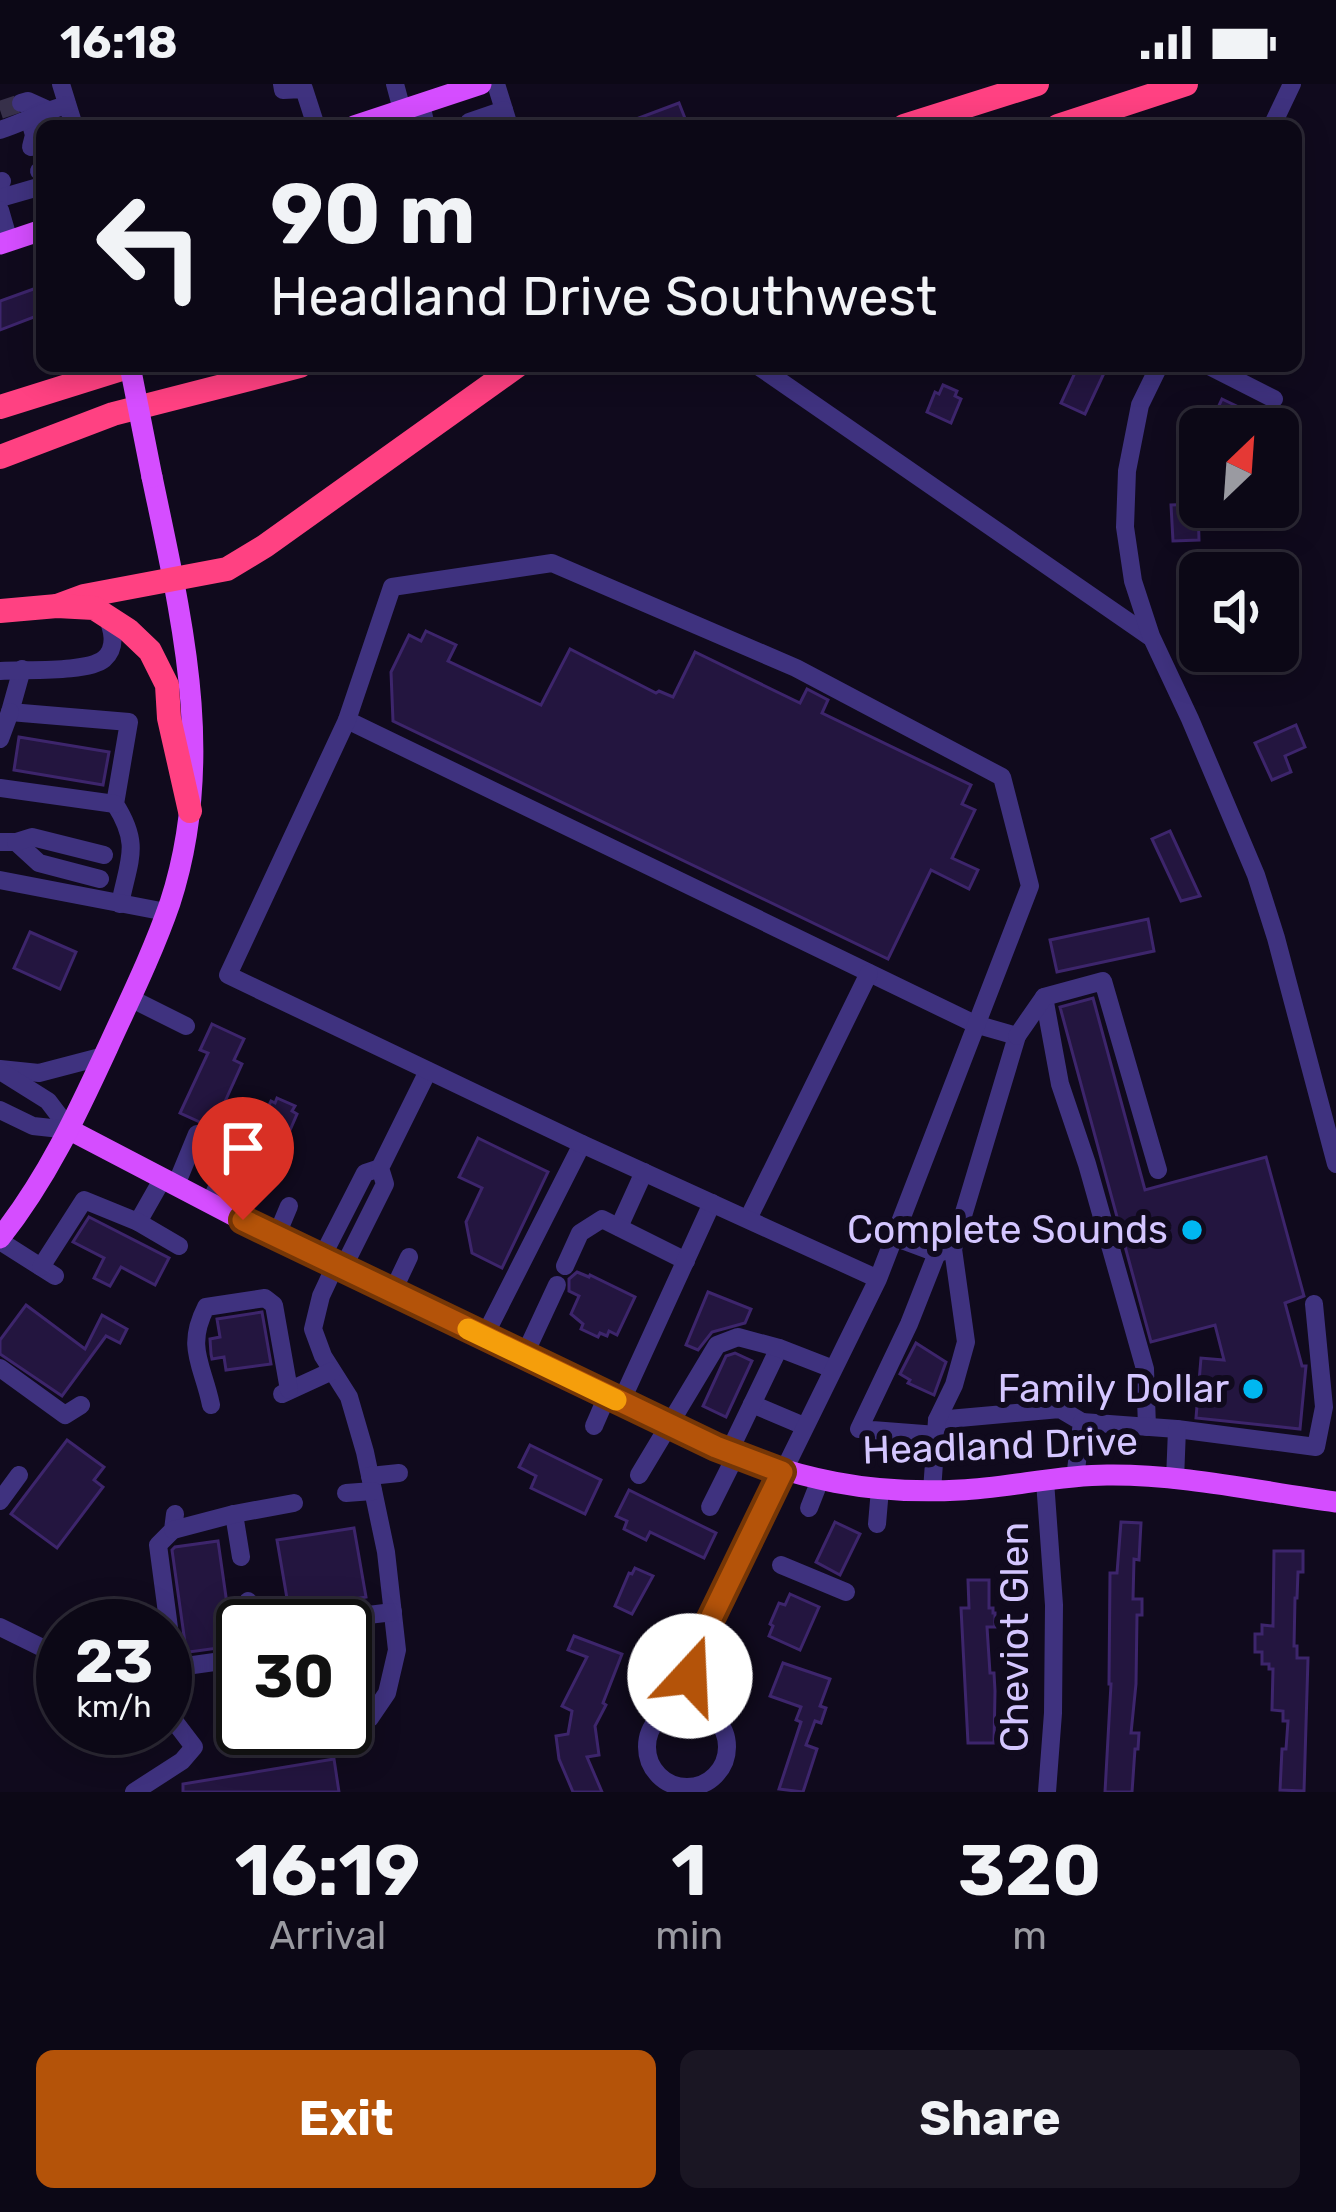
<!DOCTYPE html>
<html lang="en">
<head>
<meta charset="utf-8">
<style>
  body { margin:0; font-family:Rubik,sans-serif; background:#1a1623; color:#f1f3f6; height:100vh; display:flex; flex-direction:column; font-size:45px; white-space:nowrap }
  * { box-sizing:border-box; margin:0 }
  p { font-size:39px; color:#9a9aa1 }
  .icon { flex:none; width:66px; height:66px; fill:none; stroke:currentColor; stroke-width:2; stroke-linecap:round; stroke-linejoin:round }
  .map { position:relative; height:1708px; overflow:hidden }
  .details { display:flex; flex-direction:column; background:#0c0816; flex:1 }
  .details>* { flex:none }
  .guide { position:absolute; left:36px; top:36px; width:1266px; height:252px; border-radius:18px; box-shadow:0 6px 30px #0003,0 0 0 3px #2c2935; background:#0c0816; color:#f1f3f6; overflow:hidden }
  .needle { width:78px; rotate:25deg }
  .controls { position:absolute; left:1179px; top:324px; display:grid; gap:24px }
  .controls a { display:grid; place-items:center; width:120px; height:120px; border-radius:18px; background:#0c0816; box-shadow:0 6px 30px #0003,0 0 0 3px #2c2935; font-size:60px }
  .speed { position:absolute; left:36px; top:1515px; display:flex; gap:24px; font-size:60px; font-weight:700; text-align:center }
  .speed>* { display:grid; place-content:center; width:156px; height:156px; border-radius:50%; background:#0c0816; box-shadow:0 6px 30px #0003,0 0 0 3px #2c2935; line-height:1 }
  .speed small { font-size:30px; font-weight:400 }
  .speed .limit { border:6px solid #111; border-radius:18px; background:#fff; color:#111 }
  .pin { position:absolute; display:grid; place-items:center; width:102px; height:102px; color:#fff; margin:-123px -51px; border-radius:50% 50% 50% 0; rotate:-45deg; box-shadow:0 0 12px #0007 }
  .pin .icon { rotate:45deg }
  .me { position:absolute; width:132px; margin:-66px; rotate:20deg; stroke-linejoin:round; filter:drop-shadow(0 0 9px #0008) }
  .turn { display:flex; align-items:center; gap:42px; height:252px; padding:0 36px; font-size:54px }
  .turn .icon { width:156px; height:156px; stroke-width:2.5 }
  .turn b { display:block; font-size:84px; line-height:102px }
  .eta { display:flex; justify-content:space-evenly; align-items:center; height:204px; text-align:center }
  .eta b { font-size:72px; font-weight:700; line-height:84px }
  .action { display:flex; gap:24px; margin-top:auto; padding:24px 36px }
  .action a { flex:1; height:138px; border-radius:18px; background:#b45309; color:#fff; font-size:48px; font-weight:700; line-height:138px; text-align:center }
  .action a+a { background:#1a1623; color:#f1f3f6 }
  .status { display:flex; justify-content:space-between; align-items:center; height:84px; padding:0 60px; background:#0c0816; direction:ltr }
  .status svg { height:33px; fill:currentColor }
  .map>svg:first-child { display:block }
  .building { fill:#23153f; stroke:#3d256c; stroke-width:3 }
  .lines { fill:none; stroke-linecap:round; stroke-linejoin:round }
  .minor-tunnel { stroke:#37304a; stroke-width:18; stroke-dasharray:18 9; stroke-linecap:butt }
  .minor { stroke:#3f327f; stroke-width:18 }
  .major { stroke:#d54dff; stroke-width:21 }
  .highway { stroke:#ff4182; stroke-width:24 }
  .major-bridge { stroke:#d54dff; stroke-width:21 }
  .route-casing { stroke:#753606; stroke-width:30 }
  .route { stroke:#b45309; stroke-width:21 }
  .slow { stroke:#f59e0b; stroke-width:21 }
  .poi-dot { fill:#00b7f1; stroke:#100a1d; stroke-width:4.5 }
  .labels { text-anchor:middle; dominant-baseline:central; stroke-width:12; stroke-linejoin:round; paint-order:stroke }
  .poi-label { font-size:39px; fill:#d4c6ff; stroke:#100a1d; text-anchor:end }
  .street-label { font-size:39px; fill:#d4c6ff; stroke:#100a1d }
</style>
</head>
<body>
<div class="status"><b>16:18</b><svg viewBox="0 0 49 12"><path d="M0 12V9h3v3zM5 12V6h3v6zM10 12V3h3v9zM15 12V0h3v12zM26 1h20v11H26zM47 4h2v5h-2z"/></svg></div>
<div class="map">
<svg width="1336" height="1708" viewBox="0 0 1336 1708">
  <rect width="100%" height="100%" fill="#100a1d"/>
  <g class="building">
    <path d="M679,19L688,42H620V41Z"/>
    <path d="M42,202V230L0,246V217Z"/>
    <path d="M1078,282H1093L1105,287L1085,330L1061,319Z"/>
    <path d="M943,301L957,307L955,312L961,315L951,339L927,328L935,308L939,310Z"/>
    <path d="M1222,315L1251,329L1244,345H1208Z"/>
    <path d="M1198,420L1199,456L1173,457L1171,421Z"/>
    <path d="M426,547L456,561L448,577L541,621L570,565L656,609L659,607L673,613L695,568L800,619L807,605L828,616L822,629L971,701L962,720L975,726L952,774L978,786L969,805L931,786L888,875L393,637L391,588L409,551L421,557Z"/>
    <path d="M1296,641L1305,663L1285,672L1291,688L1272,696L1255,659Z"/>
    <path d="M19,653L109,668L103,701L14,686Z"/>
    <path d="M1170,747L1200,812L1181,817L1152,755Z"/>
    <path d="M1148,835L1154,867L1057,888L1050,856Z"/>
    <path d="M30,848L76,868L60,905L14,884Z"/>
    <path d="M1093,914L1145,1106L1266,1073L1304,1212L1285,1219L1302,1282H1306L1300,1345L1196,1334L1201,1274L1224,1276L1215,1241L1151,1258L1060,923Z"/>
    <path d="M212,940L244,955L234,976L242,980L213,1044L180,1029L208,969L200,966Z"/>
    <path d="M277,1014L295,1022L292,1027L297,1030L277,1076L274,1075L268,1086L243,1075L271,1017L275,1019Z"/>
    <path d="M478,1054L548,1088L502,1184L472,1169L466,1138L482,1104L459,1093Z"/>
    <path d="M89,1133L169,1174L155,1201L121,1183L110,1202L94,1194L104,1174L73,1158Z"/>
    <path d="M577,1188L589,1193L590,1191L635,1213L617,1251L609,1247L607,1252L600,1249L598,1253L581,1245L583,1240L571,1230L579,1212L569,1207V1195Z"/>
    <path d="M708,1208L751,1225L745,1239L712,1248L698,1266L686,1261Z"/>
    <path d="M26,1221L85,1265L102,1231L127,1245L120,1259L106,1252L62,1312L0,1270V1256Z"/>
    <path d="M262,1228L271,1280L226,1286L224,1273L212,1275L211,1270L210,1255L220,1253L217,1235Z"/>
    <path d="M916,1259L946,1278L934,1311L908,1299L910,1296L900,1290Z"/>
    <path d="M735,1269L752,1277L726,1333L703,1322L726,1272Z"/>
    <path d="M67,1356L104,1383L94,1396L103,1403L57,1464L11,1430Z"/>
    <path d="M530,1361L601,1396L585,1430L531,1404L536,1392L519,1383Z"/>
    <path d="M629,1406L716,1449L704,1474L650,1448L646,1456L624,1445L627,1437L616,1432Z"/>
    <path d="M835,1438L860,1450L840,1491L816,1478Z"/>
    <path d="M1121,1438L1141,1439L1139,1476L1134,1475L1133,1515H1142V1531H1137L1136,1600L1131,1649H1139L1138,1665H1135L1132,1708H1105L1111,1600H1109L1110,1489H1117Z"/>
    <path d="M354,1444L366,1513L289,1526L277,1456Z"/>
    <path d="M218,1457L233,1562L189,1568L186,1566L172,1466L175,1463Z"/>
    <path d="M1274,1467H1303V1488H1298L1297,1514H1295L1294,1562H1297V1574H1308L1304,1707L1280,1706L1282,1665H1286L1288,1637H1283V1627L1272,1626L1273,1585H1269V1580H1262V1568H1255V1550H1262V1541L1273,1542Z"/>
    <path d="M635,1484L653,1492L632,1530L615,1522L629,1489L632,1490Z"/>
    <path d="M968,1496H989V1524H993V1529H995V1543H987L990,1589H994L995,1607L994,1659H968L961,1524H969Z"/>
    <path d="M790,1510L819,1523L800,1566L769,1552L773,1542L770,1540L779,1519L785,1521Z"/>
    <path d="M574,1552L622,1570L603,1619L606,1621L595,1642L599,1671L587,1673L602,1708H573L559,1675L556,1652L568,1650L572,1627L562,1622L587,1573L568,1566Z"/>
    <path d="M783,1579L830,1595L820,1622L826,1624L821,1639L815,1637L806,1661L817,1665L803,1708L779,1705L801,1638L796,1636L801,1623L770,1612Z"/>
    <path d="M334,1675L339,1708H183V1700Z"/>
  </g>
  <g class="lines">
    <path class="minor-tunnel" d="M0,26L21,19"/>
    <g class="minor">
      <path d="M61,0L74,42"/>
      <path d="M282,0L283,6L304,5L316,42"/>
      <path d="M395,0L402,26"/>
      <path d="M496,0L509,42"/>
      <path d="M21,19L28,17L48,26"/>
      <path d="M421,20L426,42"/>
      <path d="M30,37L34,51L31,63"/>
      <path d="M471,42L469,38L504,26"/>
      <path d="M1272,42L1292,0"/>
      <path d="M0,46C25,38 43,27 67,21"/>
      <path d="M39,87L42,89"/>
      <path d="M0,101L2,97"/>
      <path d="M0,114L42,102"/>
      <path d="M0,126L9,157"/>
      <path d="M758,282L1149,552"/>
      <path d="M1159,282L1140,321L1127,387L1125,443L1133,497L1151,552L1190,635L1256,791L1276,854L1336,1080"/>
      <path d="M1209,282L1274,315"/>
      <path d="M22,585L10,628L129,638L115,720C141,761 129,775 120,820"/>
      <path d="M0,587C24,585 87,589 104,575C118,563 112,544 106,530"/>
      <path d="M347,636L975,940L1017,952L953,1165L937,1169L894,1153"/>
      <path d="M0,655L10,628"/>
      <path d="M0,704L115,720"/>
      <path d="M0,758H16L39,779L100,795"/>
      <path d="M16,758L32,753L104,771"/>
      <path d="M0,796L166,828"/>
      <path d="M1044,913L1060,1000L1087,1080L1145,1285L1147,1343"/>
      <path d="M130,914L186,942"/>
      <path d="M1017,952L1044,913L1103,897L1158,1086"/>
      <path d="M0,985L39,989L104,972"/>
      <path d="M2,988L48,1017L70,1046"/>
      <path d="M0,1026L33,1042L70,1046"/>
      <path d="M176,1101L197,1050"/>
      <path d="M210,1119L223,1090"/>
      <path d="M748,1135L869,889"/>
      <path d="M138,1138L163,1094"/>
      <path d="M619,1143L644,1088"/>
      <path d="M276,1153L289,1122"/>
      <path d="M0,1157L55,1192"/>
      <path d="M937,1169L909,1240L859,1345L937,1351"/>
      <path d="M321,1175L365,1089L380,1084"/>
      <path d="M335,1182L321,1212L313,1245L323,1272L349,1313L365,1368L386,1468L397,1566L387,1609L370,1634L345,1635"/>
      <path d="M565,1182L580,1149L602,1135L686,1177"/>
      <path d="M41,1183L84,1116L138,1138L179,1162"/>
      <path d="M342,1186L385,1100L380,1084L428,987"/>
      <path d="M392,1209L409,1173"/>
      <path d="M484,1253L582,1060"/>
      <path d="M524,1272L557,1201"/>
      <path d="M0,1284L65,1331L81,1321"/>
      <path d="M282,1310L332,1287"/>
      <path d="M621,1318L712,1119"/>
      <path d="M752,1320L804,1342"/>
      <path d="M211,1321C203,1281 185,1264 206,1223L265,1214L274,1221L289,1306"/>
      <path d="M937,1336L1060,1325L1082,1338L1075,1394"/>
      <path d="M1082,1338L1177,1345L1316,1363L1324,1323L1314,1220"/>
      <path d="M594,1342L607,1312"/>
      <path d="M729,1368L779,1264"/>
      <path d="M639,1391L717,1261L738,1253L779,1264L833,1285"/>
      <path d="M370,1392L399,1389"/>
      <path d="M1175,1396L1177,1345"/>
      <path d="M1045,1397L1054,1521L1053,1629L1047,1708"/>
      <path d="M932,1407L937,1336L954,1301L966,1258L953,1165"/>
      <path d="M346,1409L373,1407"/>
      <path d="M0,1417L19,1391"/>
      <path d="M710,1423L736,1371"/>
      <path d="M809,1424L820,1396"/>
      <path d="M175,1430L173,1446L158,1461L173,1574L186,1582L243,1574"/>
      <path d="M234,1430L241,1473"/>
      <path d="M877,1440L880,1405"/>
      <path d="M173,1446L234,1430L294,1419"/>
      <path d="M781,1481L846,1508"/>
      <path d="M248,1517L260,1542"/>
      <path d="M277,1542L393,1528"/>
      <path d="M0,1543L63,1574"/>
      <path d="M682,1623L699,1559L878,1195L582,1060L228,891L347,636L392,503L552,479L796,584L1002,693L1030,802L878,1195"/>
      <circle cx="687" cy="1663" r="40"/>
      <path d="M355,1634L359,1660"/>
      <path d="M134,1708L182,1677L194,1663L165,1625"/>
    </g>
    <g class="major">
      <path d="M354,42L481,0"/>
      <path d="M0,160L42,146"/>
      <path d="M70,1046L292,1162L716,1363C802,1395 867,1411 960,1406C1009,1404 1057,1391 1107,1391C1183,1390 1261,1408 1336,1418"/>
      <path d="M0,1154C47,1095 77,1030 108,963C130,915 153,868 170,819C217,675 182,536 152,393"/>
    </g>
    <g class="highway">
      <path d="M904,42L1037,0"/>
      <path d="M1058,42L1186,0"/>
      <path d="M0,323L131,282"/>
      <path d="M0,373L113,330L300,282"/>
      <path d="M57,522L84,512L227,485L265,462L517,282"/>
      <path d="M0,527L57,522L94,524L128,546L150,567L167,601L169,634L190,727"/>
    </g>
    <path class="major-bridge" d="M130,282L152,393"/>
  </g>
  <g class="lines">
    <defs>
      <path id="route" d="M243,1136L716,1363L782,1388L699,1559L690,1592"/>
    </defs>
    <use href="#route" class="route-casing"/>
    <use href="#route" class="route"/>
    <path class="slow" d="M468,1245L616,1316"/>
  </g>
  <g class="poi-dot">
    <circle cx="1192" cy="1146" r="12"/>
    <circle cx="1253" cy="1305" r="12"/>
  </g>
  <g class="labels">
    <g class="poi-label">
      <text x="1168" y="1146">Complete Sounds</text>
      <text x="1229" y="1305">Family Dollar</text>
    </g>
    <g class="street-label">
      <text transform="translate(1000 1362) rotate(-2)">Headland Drive</text>
      <text transform="translate(1015 1553) rotate(-90)">Cheviot Glen</text>
    </g>
  </g>
</svg>
<div class="controls">
<a><svg class="needle" viewBox="-14 -14 28 28"><path d="M0-13l5 13h-10z" fill="#e53935"/><path d="M0 13l5-13h-10z" fill="#9a9aa1"/></svg></a>
<a><svg class="icon" aria-label="sound" viewBox="0 0 24 24"><path d="M4 9h4l5-4v14l-5-4H4zM17 9q2 3 0 6"/></svg></a>
</div>
<div class="speed"><div>23<small>km/h</small></div><div class="limit">30</div></div>
<div class="pin" style="left:243px;top:1136px;background:#d93025"><svg class="icon" aria-label="arrive" viewBox="0 0 24 24"><path d="M6 21V4h12l-3 4 3 4H6"/></svg></div>
<svg class="me" style="left:690px;top:1592px" viewBox="-20 -20 40 40"><circle r="19" fill="#fff"/><path d="M0-13L10 11 0 6-10 11z" fill="#b45309"/></svg>
<div class="guide">
<div class="turn"><svg class="icon" aria-label="left" viewBox="0 0 24 24"><path d="M17 20v-9H6M10 6l-5 5 5 5"/></svg><div><b>90 m</b>Headland Drive Southwest</div></div>
</div>
</div>
<section class="details">
<div class="eta">
<div><b>16:19</b><p>Arrival</p></div>
<div><b>1</b><p>min</p></div>
<div><b>320</b><p>m</p></div>
</div>
<div class="action"><a>Exit</a><a>Share</a></div>
</section>
</body>
</html>
